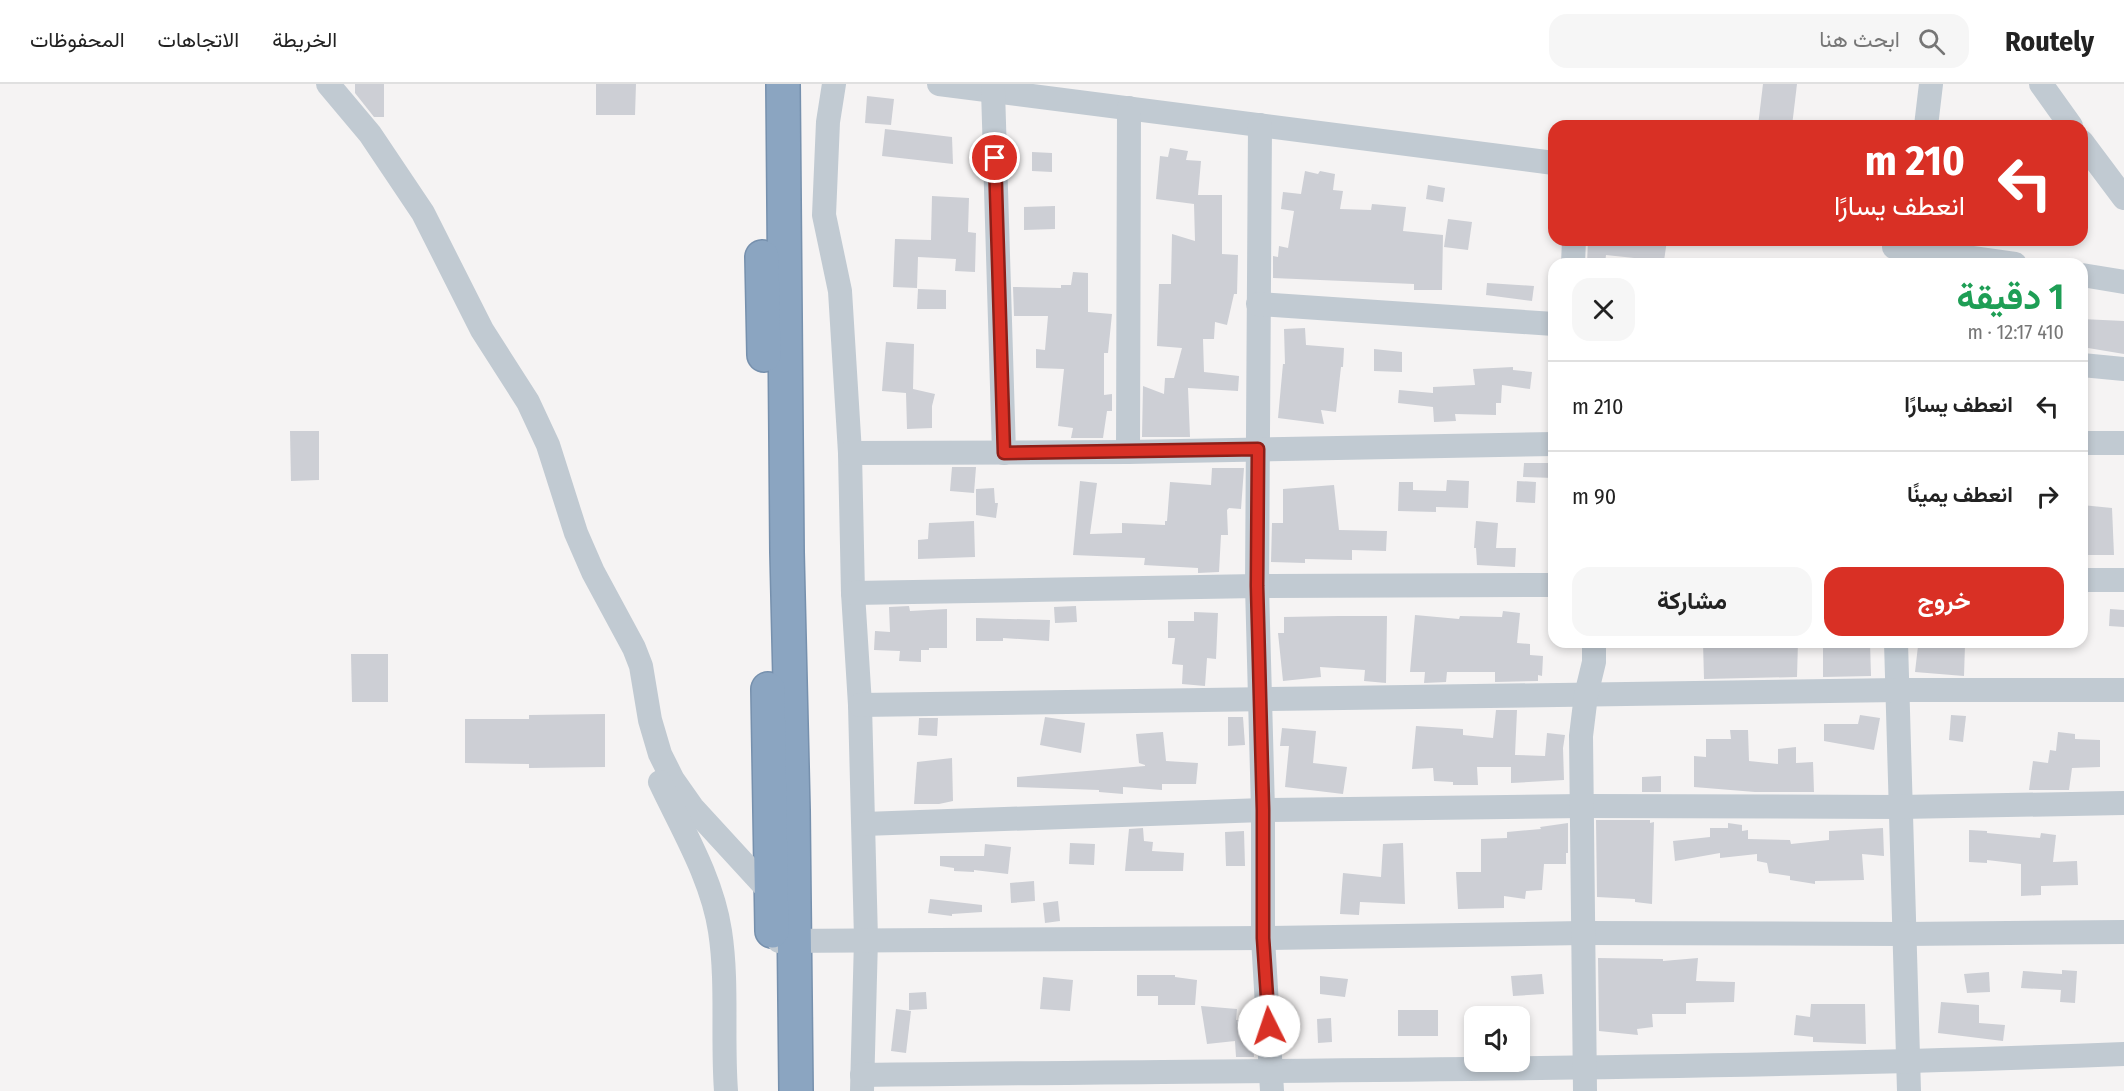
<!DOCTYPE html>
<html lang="ar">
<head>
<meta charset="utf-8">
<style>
  body { margin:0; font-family:"Fira Sans Condensed",Vazirmatn,sans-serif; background:#f6f6f6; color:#222; direction:rtl; height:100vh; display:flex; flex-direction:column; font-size:22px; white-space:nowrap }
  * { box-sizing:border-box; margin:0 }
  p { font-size:20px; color:#767676 }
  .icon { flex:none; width:33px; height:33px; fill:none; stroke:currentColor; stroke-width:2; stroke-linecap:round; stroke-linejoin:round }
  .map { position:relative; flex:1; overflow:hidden; direction:ltr }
  .sheet { position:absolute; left:1548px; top:174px; width:540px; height:390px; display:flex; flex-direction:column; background:#fff; border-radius:18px; box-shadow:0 3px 9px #0003; direction:rtl }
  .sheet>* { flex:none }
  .hud { position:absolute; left:1548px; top:36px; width:540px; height:126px; border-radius:18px; box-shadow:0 3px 9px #0003; direction:rtl; background:#d93025; color:#fff; overflow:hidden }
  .fabs { position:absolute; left:1464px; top:922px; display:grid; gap:12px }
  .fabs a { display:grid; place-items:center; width:66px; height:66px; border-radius:12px; background:#fff; box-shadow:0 3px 9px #0003; font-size:30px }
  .pin { position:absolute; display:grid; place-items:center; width:51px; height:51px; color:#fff; margin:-26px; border:3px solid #fff; border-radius:50%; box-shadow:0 2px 6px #0007 }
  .me { position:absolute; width:66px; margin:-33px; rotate:356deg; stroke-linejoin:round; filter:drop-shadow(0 0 4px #0008) }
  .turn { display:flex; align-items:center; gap:21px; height:126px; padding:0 24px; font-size:27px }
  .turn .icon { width:78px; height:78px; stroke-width:2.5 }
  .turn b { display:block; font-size:42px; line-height:51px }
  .round { display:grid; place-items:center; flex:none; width:63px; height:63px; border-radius:18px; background:#f6f6f6 }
  .head { display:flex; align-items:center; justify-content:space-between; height:102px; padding:0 24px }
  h1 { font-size:36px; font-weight:700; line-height:45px; color:#1e9e55 }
  .cta { display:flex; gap:12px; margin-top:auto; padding:12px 24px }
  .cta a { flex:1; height:69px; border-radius:18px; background:#d93025; color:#fff; font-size:24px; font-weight:700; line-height:69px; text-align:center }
  .cta a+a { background:#f6f6f6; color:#222 }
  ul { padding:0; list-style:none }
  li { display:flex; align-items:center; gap:18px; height:90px; padding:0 24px; border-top:2px solid #e0e0e0 }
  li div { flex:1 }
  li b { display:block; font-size:22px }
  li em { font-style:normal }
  header { display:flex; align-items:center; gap:36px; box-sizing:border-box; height:84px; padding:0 30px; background:#fff; border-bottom:2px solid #e0e0e0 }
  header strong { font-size:28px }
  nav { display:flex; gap:33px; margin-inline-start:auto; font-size:21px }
  .search { width:420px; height:54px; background:#f6f6f6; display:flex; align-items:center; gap:15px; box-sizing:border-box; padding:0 21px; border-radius:18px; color:#767676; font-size:22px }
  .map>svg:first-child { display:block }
  .building { fill:#cdcfd5 }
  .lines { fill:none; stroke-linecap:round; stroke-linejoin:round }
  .highway-casing { stroke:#7690ad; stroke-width:36 }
  .minor { stroke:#c1cad2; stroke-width:24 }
  .highway { stroke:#8ba5c1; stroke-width:33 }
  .route-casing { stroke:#8d1f18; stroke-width:15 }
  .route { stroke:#d93025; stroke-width:10 }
</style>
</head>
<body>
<header>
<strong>Routely</strong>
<div class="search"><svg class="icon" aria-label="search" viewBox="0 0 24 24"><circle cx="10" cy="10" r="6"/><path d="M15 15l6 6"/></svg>ابحث هنا</div>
<nav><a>الخريطة</a><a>الاتجاهات</a><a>المحفوظات</a></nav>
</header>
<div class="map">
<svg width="2124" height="1007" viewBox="0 0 2124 1007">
  <rect width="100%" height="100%" fill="#f5f3f3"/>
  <g class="building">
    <path d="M355,0H384V33H374L355,9Z"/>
    <path d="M596,0H636L635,31H596Z"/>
    <path d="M1763,0H1797L1792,42H1758Z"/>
    <path d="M867,12L894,15L891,41L865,39Z"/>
    <path d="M885,45L952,53L953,80L882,72Z"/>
    <path d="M1170,64L1188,67L1186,76L1201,77L1198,111H1222V170L1238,171L1237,210H1234L1227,241L1215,238L1214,255H1203L1204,288L1239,292L1238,307L1188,304L1190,353H1142L1143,302L1164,310L1165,294H1174L1182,264L1157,262L1159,200H1171L1172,150L1195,157L1194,120L1156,115L1160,72L1168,73Z"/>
    <path d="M1032,68L1052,69V88L1032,87Z"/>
    <path d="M1305,87L1318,90L1320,87L1335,90L1333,106L1343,107L1340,125L1371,126L1372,120L1406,123L1403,147L1443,151L1442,206H1414V200L1273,194V172L1278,173L1279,162L1288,164L1294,127L1281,125L1283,108L1301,110Z"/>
    <path d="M1428,101L1445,104L1443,118L1426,115Z"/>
    <path d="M932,112L969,114L968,148L976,149L975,188L955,187L956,175L918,173L917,204L893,203L895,155L931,156Z"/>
    <path d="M1055,122V145L1024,146V123Z"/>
    <path d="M1448,135L1472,138L1468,166L1444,163Z"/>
    <path d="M1588,156H1667L1664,177L1653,175V180H1634V174L1606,171L1605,180H1587Z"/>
    <path d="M1073,188L1088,189V228L1112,230L1108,269H1104V311L1112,310V327H1107L1103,354H1071L1073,344L1058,342L1064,285L1036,284V265L1045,266L1048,232H1014L1013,203L1061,204V201H1071Z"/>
    <path d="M1487,199L1534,202L1532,217L1486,211Z"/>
    <path d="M918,205L946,206V225H917Z"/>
    <path d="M2082,235L2124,237V270L2082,263Z"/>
    <path d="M1305,244L1306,261L1344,264L1343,283H1341L1336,328L1321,326L1324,340L1278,334L1283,280H1285L1284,245Z"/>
    <path d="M886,258L914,260L913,305L935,310L932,322V344L907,345L906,309L882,307Z"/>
    <path d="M1374,265L1402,268V288L1374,287Z"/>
    <path d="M1513,283V286L1532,288L1530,305L1502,301L1501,319H1496V331L1455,330L1456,337L1434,338L1433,323L1398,319L1399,306L1433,309V303L1475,301L1473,285Z"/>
    <path d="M290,347H319V396L291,397Z"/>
    <path d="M1524,379H1554V394L1523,393Z"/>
    <path d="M952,383H976L974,409L950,407Z"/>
    <path d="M1212,384H1244L1241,425L1229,424L1227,426L1228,451H1221L1219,488L1198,489V484L1144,481L1145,474L1073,471L1080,397L1097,399L1090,450L1122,449V439L1165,441V437H1167L1170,398L1211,401Z"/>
    <path d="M1447,396L1469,397L1468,424L1436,423V428L1398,427L1399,398H1413V406L1446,407Z"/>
    <path d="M1517,397L1536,398L1535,419L1516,418Z"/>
    <path d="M1334,401L1339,446L1387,447L1386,467L1352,466V476L1305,475V479L1271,478L1272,439H1283V405Z"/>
    <path d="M994,404L995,419H998L996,434L976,431V405Z"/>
    <path d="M2082,421L2112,424L2114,471H2082Z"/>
    <path d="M974,437L975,473L918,475V456L928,455L929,439Z"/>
    <path d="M1476,437L1498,439L1496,464H1516L1515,483L1477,481L1476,464H1474Z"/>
    <path d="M909,522L910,527L947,525V564H929V566H921V578L899,577L900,567L874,566L875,547L890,548L889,523Z"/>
    <path d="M1076,522L1077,538L1055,539L1054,523Z"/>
    <path d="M2110,525L2124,526V543L2109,542Z"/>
    <path d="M1503,527L1520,529L1517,559L1530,560V571L1543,572L1542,592L1538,591V597L1495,598V588H1447L1446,598L1424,599L1425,588H1410L1415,531L1459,535L1460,532L1502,533Z"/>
    <path d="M1194,528L1218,529L1216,575L1207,574L1205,602L1182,600L1183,581L1172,580L1175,554H1168V537H1194Z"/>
    <path d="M1338,532H1387L1386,599L1364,597L1365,586L1320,583L1321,593L1283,597L1278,549H1284V533Z"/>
    <path d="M976,534L1050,536L1049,557L1003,554V557H976Z"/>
    <path d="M1703,558H1798L1797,593L1704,595Z"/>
    <path d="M1823,558H1870L1871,592L1823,593Z"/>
    <path d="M1939,560L1965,561L1964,592L1915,588L1918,562L1938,564Z"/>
    <path d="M351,570H388V618H352Z"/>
    <path d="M1496,626H1517L1515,671L1545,672L1547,649L1565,651L1563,664L1564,696L1511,699V683H1477L1478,701H1453V698L1434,697L1433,684L1412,685L1416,642L1463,645V651L1493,654Z"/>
    <path d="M605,630V683L529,684V680L465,679V635H529V631Z"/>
    <path d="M1860,631L1880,634L1874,666L1824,657V640H1858Z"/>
    <path d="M1951,631L1966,632L1963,658L1949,656Z"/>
    <path d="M1045,633L1085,639L1081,669L1040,661Z"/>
    <path d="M1228,633H1243L1245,661L1228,662Z"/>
    <path d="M919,634H938L937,652L918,651Z"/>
    <path d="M1282,644L1316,647L1313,679L1347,683L1343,710L1285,703L1289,662H1280Z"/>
    <path d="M1730,646H1748L1749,677L1778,680V665L1796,663V679L1813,678L1814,708H1755L1694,703V672L1706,673V655H1731Z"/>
    <path d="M1163,648L1166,677L1198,679L1196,700H1162V706L1123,703V710L1099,708V706L1017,703V693L1145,682V681L1139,679L1136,650Z"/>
    <path d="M2058,648L2075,650V655L2100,656V683L2072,684L2069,706H2029L2033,677L2048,679L2050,666L2056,667Z"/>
    <path d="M952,674L953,717L939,720H914L917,678Z"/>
    <path d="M1661,692V708H1642V693Z"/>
    <path d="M1596,736H1650V739L1654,738L1652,820L1635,818V815L1597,813Z"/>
    <path d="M1568,739V769H1566V780H1544L1542,806L1526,807L1525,815L1504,812V824L1458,825L1456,788H1481V755L1507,754V748L1541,745L1540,743Z"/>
    <path d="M1728,739L1742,741V747L1748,746V755L1790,756L1791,760L1829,756V747L1883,744L1884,772L1862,770L1864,796L1815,797V800L1790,796V792L1769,789L1767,779L1757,777V770L1720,774V769L1675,777L1673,757L1710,753V744H1728Z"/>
    <path d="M1143,744L1144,757L1153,758L1152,767L1184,769L1183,787H1125L1129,745Z"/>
    <path d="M1969,746L1987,747V749L2040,754L2041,749L2056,751L2053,778L2077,777L2078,801L2041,802V811L2021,812V780L1987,776V779L1969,778Z"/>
    <path d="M1244,747L1245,782H1226L1225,748Z"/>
    <path d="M1070,759L1095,760L1094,781L1069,780Z"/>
    <path d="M1403,759L1405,820L1360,818L1359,831L1340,830L1343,789L1381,793L1383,760Z"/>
    <path d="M985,760L1011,763L1008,790L974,786V788L954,787V784L940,782V772H984Z"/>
    <path d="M1034,797L1035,817L1011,819L1010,799Z"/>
    <path d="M930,815L982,821V828L952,830V832L928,829Z"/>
    <path d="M1058,817L1060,837L1045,839L1043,819Z"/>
    <path d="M1598,874L1663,875V877L1698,874L1696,897L1735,898L1734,918L1686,919V930H1652L1653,943L1637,945L1638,951L1599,947Z"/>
    <path d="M2062,886L2077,887L2075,919L2060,918L2061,906L2021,904L2023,887L2062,890Z"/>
    <path d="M1989,888L1990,908L1967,909L1964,890Z"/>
    <path d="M1542,890L1544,910L1513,912L1511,892Z"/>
    <path d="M1137,891H1175V893L1197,896L1195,921H1158V912H1137Z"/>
    <path d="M1320,892L1348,895L1345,913L1320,910Z"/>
    <path d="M1043,893L1073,896L1070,927L1040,925Z"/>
    <path d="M926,908L927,925L909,926V909Z"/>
    <path d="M1941,918L1979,921V939L2005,941L2003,957L1938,949Z"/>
    <path d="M1811,920H1865L1866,960L1813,958V953L1794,951L1796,931L1810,933Z"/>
    <path d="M1201,922L1237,925L1236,936L1252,935L1254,973H1236L1235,957L1207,960Z"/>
    <path d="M896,925L911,927L906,969L891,967Z"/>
    <rect x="1398" y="926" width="40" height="26"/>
    <path d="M1331,934L1332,958L1318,959L1317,935Z"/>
  </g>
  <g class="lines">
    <defs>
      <g id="highway">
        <path d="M783,0L787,468L793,726L796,1007"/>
        <path d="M762,173L764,271"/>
        <path d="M768,605L772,847"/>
      </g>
    </defs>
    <use href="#highway" class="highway-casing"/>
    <g class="minor">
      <path d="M328,0L370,50L423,129L482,246L528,318L548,361L576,449L593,488L634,564L641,582L650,636L660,670L673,696L692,723L771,809"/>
      <path d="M834,0L828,38L824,131L840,207L850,369L853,509L860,621L866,855L862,1007"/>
      <path d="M939,0L1554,79"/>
      <path d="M2041,0L2071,42"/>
      <path d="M993,6L1004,369"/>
      <path d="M1260,41L1257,502L1263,726V854L1272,1007"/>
      <path d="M1926,42L1931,0"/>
      <path d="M2082,58L2124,114"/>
      <path d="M1894,163L2015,180"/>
      <path d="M1573,180L1574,156"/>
      <path d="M2082,191L2124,198"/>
      <path d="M1258,220L1554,240"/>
      <path d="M2082,281L2124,285"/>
      <path d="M2082,359H2124"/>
      <path d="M1128,368L1129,24"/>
      <path d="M850,369L1128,368L1554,360"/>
      <path d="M2082,496H2124"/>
      <path d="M853,509L1257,502L1554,501"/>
      <path d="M1896,558L1909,1007"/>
      <path d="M860,621L1898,606H2124"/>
      <path d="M660,698C682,745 712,794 720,847C728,899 722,954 726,1007"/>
      <path d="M864,740L1263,726L1582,722L1900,723L2124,719"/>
      <path d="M779,857L1263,854L1583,849L1904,850L2124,848"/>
      <path d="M862,991C1283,986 1704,986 2124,970"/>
      <path d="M1585,1007L1581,652L1586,611L1594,578V558"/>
    </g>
    <use href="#highway" class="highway"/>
  </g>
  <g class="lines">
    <defs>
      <path id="route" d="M995,74L1004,369L1258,365L1257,502L1263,726V854L1269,942"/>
    </defs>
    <use href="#route" class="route-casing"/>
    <use href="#route" class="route"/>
  </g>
</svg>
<div class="fabs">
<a><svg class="icon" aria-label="sound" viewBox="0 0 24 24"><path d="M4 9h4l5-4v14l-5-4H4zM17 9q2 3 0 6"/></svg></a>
</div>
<div class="pin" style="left:995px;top:74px;background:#d93025"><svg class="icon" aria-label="arrive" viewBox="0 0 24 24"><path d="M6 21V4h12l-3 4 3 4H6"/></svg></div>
<svg class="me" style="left:1269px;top:942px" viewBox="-20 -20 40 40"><circle r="19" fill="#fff"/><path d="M0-13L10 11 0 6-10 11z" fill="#d93025"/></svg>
<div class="hud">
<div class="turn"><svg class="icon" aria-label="left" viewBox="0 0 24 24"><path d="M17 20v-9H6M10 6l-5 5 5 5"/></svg><div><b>210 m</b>انعطف يسارًا</div></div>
</div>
<section class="sheet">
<div class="head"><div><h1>1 دقيقة</h1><p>410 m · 12:17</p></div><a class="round"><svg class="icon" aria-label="close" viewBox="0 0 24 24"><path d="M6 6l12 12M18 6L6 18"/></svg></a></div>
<ul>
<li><svg class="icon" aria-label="left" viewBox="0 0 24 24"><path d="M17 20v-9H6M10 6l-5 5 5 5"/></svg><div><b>انعطف يسارًا</b></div><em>210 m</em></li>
<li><svg class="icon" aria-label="right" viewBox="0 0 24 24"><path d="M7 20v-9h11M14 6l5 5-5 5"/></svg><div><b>انعطف يمينًا</b></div><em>90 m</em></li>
</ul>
<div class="cta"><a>خروج</a><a>مشاركة</a></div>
</section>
</div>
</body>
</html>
